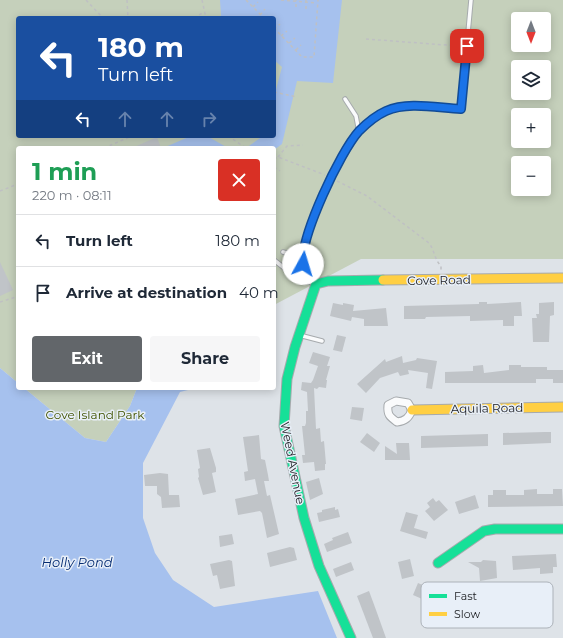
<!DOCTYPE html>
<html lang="en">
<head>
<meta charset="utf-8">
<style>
  body { margin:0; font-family:Montserrat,sans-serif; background:#f6f6f7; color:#1f2937; height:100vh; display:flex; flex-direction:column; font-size:15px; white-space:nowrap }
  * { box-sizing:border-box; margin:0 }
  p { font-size:13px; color:#747a83 }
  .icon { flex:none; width:22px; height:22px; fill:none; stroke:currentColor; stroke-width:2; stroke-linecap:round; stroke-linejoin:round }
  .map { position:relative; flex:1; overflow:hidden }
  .drawer { position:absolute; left:16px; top:146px; width:260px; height:244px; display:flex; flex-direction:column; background:#fff; border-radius:4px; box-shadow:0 2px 10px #0003 }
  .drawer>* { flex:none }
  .banner { position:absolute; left:16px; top:16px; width:260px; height:122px; border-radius:4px; box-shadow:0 2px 10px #0003; background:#1a4fa0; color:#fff; overflow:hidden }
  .needle { width:26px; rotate:180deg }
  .tools { position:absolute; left:511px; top:12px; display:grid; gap:8px }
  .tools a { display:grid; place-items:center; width:40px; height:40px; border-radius:4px; background:#fff; box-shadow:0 2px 10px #0003; font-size:20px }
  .pin { position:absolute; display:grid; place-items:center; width:34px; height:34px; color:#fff; margin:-17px; border-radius:8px; box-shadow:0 2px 6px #0006 }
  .me { position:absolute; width:44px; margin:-22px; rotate:6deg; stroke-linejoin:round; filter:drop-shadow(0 0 3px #0008) }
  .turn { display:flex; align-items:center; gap:14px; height:84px; padding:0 16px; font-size:18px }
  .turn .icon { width:52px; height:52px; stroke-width:2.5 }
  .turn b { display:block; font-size:28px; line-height:34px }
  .lanes { display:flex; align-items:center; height:38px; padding:0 16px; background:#0003; justify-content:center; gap:20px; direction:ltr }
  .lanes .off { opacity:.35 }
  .round { display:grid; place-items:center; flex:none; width:42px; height:42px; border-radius:4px; background:#f6f6f7 }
  .summary { display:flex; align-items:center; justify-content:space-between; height:68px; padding:0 16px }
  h1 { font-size:24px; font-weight:700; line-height:30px; color:#1e9e55 }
  .action { display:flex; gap:8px; margin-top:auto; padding:8px 16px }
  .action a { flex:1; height:46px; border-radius:4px; background:#62666a; color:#fff; font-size:16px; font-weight:700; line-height:46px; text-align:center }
  .action a+a { background:#f6f6f7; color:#1f2937 }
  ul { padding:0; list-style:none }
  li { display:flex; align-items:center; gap:12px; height:52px; padding:0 16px; border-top:1px solid #e0e1e3 }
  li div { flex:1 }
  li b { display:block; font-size:15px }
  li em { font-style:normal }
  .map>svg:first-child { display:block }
  .green { fill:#c5d0bb; fill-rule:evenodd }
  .water { fill:#a6c1ee }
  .building { fill:#c0c4c8 }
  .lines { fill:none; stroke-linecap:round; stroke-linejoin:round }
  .lane-casing { stroke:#a6aaad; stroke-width:5.5 }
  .street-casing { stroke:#a6aaad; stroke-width:9 }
  .fast-casing { stroke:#a6aaad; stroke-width:11 }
  .slow-casing { stroke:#a6aaad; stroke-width:11 }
  .path { stroke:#bfc0c3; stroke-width:1.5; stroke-dasharray:3 3; stroke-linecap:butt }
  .lane { stroke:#fafbfc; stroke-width:3.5 }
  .street { stroke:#fafbfc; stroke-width:7 }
  .fast { stroke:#16e098; stroke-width:9 }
  .slow { stroke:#ffcf43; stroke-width:9 }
  .route-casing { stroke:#114b97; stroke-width:10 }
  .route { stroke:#1a73e8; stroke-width:7 }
  .labels { text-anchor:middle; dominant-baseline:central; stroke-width:3; stroke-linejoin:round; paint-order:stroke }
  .street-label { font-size:12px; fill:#202226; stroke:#e8eff8 }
  .park-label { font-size:12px; fill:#405300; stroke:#e8eff8 }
  .water-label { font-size:13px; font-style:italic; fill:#042b71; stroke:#e8eff8 }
  .key { fill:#e8eff8; stroke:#acb2b9; stroke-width:1 }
  .key-label { font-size:11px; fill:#202226 }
</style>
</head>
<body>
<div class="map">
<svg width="563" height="638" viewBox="0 0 563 638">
  <rect width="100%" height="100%" fill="#dee3e8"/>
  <g class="green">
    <path d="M0,0H563V259H361L274,305V148H18V383L0,368ZM18,18H274V136H18ZM518,19H544V45H518ZM518,67H544V93H518ZM518,115H544V141H518ZM518,163H544V189H518Z"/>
    <path d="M24,388H137L130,406L106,442L85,438Z"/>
  </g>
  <g class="water">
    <path d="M220,0H342L333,83L297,81L282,144L274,150V148H246L263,136H274V97L282,67L274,60V18H224L221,16Z"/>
    <path d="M191,136H207L228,148H163Z"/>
    <path d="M0,368L18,383V388H24L85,438L106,442L130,406L137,388H196L180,392L143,463V518L155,553L173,580L214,607L318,591L337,638H0Z"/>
  </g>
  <g class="building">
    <path d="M157,137L161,148H132Z"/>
    <path d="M0,262L13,290L0,296Z"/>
    <path d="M479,302H487V304L521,302L522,316H514V326H503V320L470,321V316L426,317L425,319H404V306L479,304Z"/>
    <path d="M554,302V315L550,316L549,342H533L532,318H537L536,314H539V303Z"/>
    <path d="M333,303L343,305V303L354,305L353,311L386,308L388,326H364V319L352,317L351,321L330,316Z"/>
    <path d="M337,335L346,337L342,352L333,350Z"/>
    <path d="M313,352L330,357L327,366H330L326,380H327L326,388L319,387L317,389L314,388L316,429L320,428L321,442L324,441L326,464H325V470L315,471L314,462L303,463L302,455H305L302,426H305L306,423V411H308L307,392L301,390L302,382L311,383L313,380L318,366L309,363Z"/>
    <path d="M402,356L403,363L416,360L417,358L437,361L432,389L426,388L428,373L408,370L409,374L400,376L398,372L380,378L366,393L357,384L385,359L386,362Z"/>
    <path d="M483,365L484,373L509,370V365H521V367H547V370H563V383H553V379H536V383H445V372L473,371V366Z"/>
    <path d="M352,407L364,408L362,421L350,419Z"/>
    <path d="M545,432H551V443L503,445V433Z"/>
    <path d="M367,433L380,443L374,452L360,442Z"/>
    <path d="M488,434V446L421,448V436Z"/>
    <path d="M259,435L261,459L265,460L268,475L269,481H264L267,496L270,495L279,534L267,538L262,513L260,511L238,515L235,499L258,494L255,479L245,481L244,472L248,471L243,437Z"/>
    <path d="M396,443H409L410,460H385V446L397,454Z"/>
    <path d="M210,448L216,468V472L212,473L216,492L203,495L198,478L199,477L198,469L200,468L197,450Z"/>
    <path d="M160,473L168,474L169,495H179L180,507L162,508L161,497L157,494V486H145L144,475Z"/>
    <path d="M319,478L323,494L310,500L306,482Z"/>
    <path d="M537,489V494H553V489H562L563,506L488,507V495H493V490H506V495H524V490Z"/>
    <path d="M475,495L479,508L459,514L455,502Z"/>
    <path d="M433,498L436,502L439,500L448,510L434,521L425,511L430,507L427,503Z"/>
    <path d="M335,507V510L338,509L340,517L319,522L317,513L322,512V510Z"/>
    <path d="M406,512L418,515L414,528L428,532L426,539L400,531Z"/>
    <path d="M348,532L352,543L327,552L324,544L333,540L332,538Z"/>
    <path d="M232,534L234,544L220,547L219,536Z"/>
    <path d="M290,547L294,548L297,560L270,567L267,553Z"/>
    <path d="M556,554L557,567H553V573L540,574V568L513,570L512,556Z"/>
    <path d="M410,559L414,576L402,579L398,562Z"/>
    <path d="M229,560L232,561L235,586L220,589L217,575L213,576L210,564Z"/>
    <path d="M483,560L496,561L497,578L480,581L479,568L468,562H481Z"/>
    <path d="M351,562L354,570L336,577L333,569Z"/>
    <path d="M418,583L434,590L429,602L413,595Z"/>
    <path d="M369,591L376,610L386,638H373L357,596Z"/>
  </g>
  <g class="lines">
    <defs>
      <g id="lane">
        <path d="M345,99L356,116L359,132"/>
        <path d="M283,252L297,256L303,250"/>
        <path d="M274,260L301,281L315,283"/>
        <path d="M315,283L303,264V250L326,186L359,132L385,111L406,106L461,109L471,0"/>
        <path d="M299,335L322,341"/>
      </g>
      <path id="street" d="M396,401L408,403L412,410C409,418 405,421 397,422C390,417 387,415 388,405Z"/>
      <g id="fast">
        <path d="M438,563L484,531L495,529H563"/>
        <path d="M351,638L319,566L304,518L284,426L287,379L295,347L316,284L328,281L383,280"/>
      </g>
      <g id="slow">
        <path d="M383,280L563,278"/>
        <path d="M412,410L563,407"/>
      </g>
    </defs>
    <use href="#lane" class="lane-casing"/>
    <use href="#street" class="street-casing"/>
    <use href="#fast" class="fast-casing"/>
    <use href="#slow" class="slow-casing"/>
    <g class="path">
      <path d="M86,0L103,18"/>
      <path d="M127,0L128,18"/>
      <path d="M202,0L206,18"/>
      <path d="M246,0L264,18"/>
      <path d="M281,0L317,3"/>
      <path d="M253,7L258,2"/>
      <path d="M296,7V0"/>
      <path d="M306,9V0"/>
      <path d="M260,15L265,9"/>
      <path d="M194,18L204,12"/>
      <path d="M271,18L272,17"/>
      <path d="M274,28L302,57H314L318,0"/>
      <path d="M274,29L280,24"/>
      <path d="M281,36L287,31"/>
      <path d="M366,39L459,46"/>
      <path d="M289,43L295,38"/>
      <path d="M296,50L301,45"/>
      <path d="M274,92L297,97"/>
      <path d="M228,136L246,148"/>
      <path d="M104,148L132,136"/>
      <path d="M278,157L287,146L303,145"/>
      <path d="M274,159L278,157L325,175"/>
      <path d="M274,167L280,171"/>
      <path d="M337,181L367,196L429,243C435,251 434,259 441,266V270"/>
      <path d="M0,191L18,184"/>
      <path d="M0,302L16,297L18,293"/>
    </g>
    <use href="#lane" class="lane"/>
    <use href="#street" class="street"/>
    <use href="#fast" class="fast"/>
    <use href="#slow" class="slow"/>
  </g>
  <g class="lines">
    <defs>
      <path id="route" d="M303,264C300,237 340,152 359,131C366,124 377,115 386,111C408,101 438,108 461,109L467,46"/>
    </defs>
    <use href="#route" class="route-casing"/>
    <use href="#route" class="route"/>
  </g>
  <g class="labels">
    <g class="street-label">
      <text transform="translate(439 280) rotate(-1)">Cove Road</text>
      <text transform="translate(487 408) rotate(-1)">Aquila Road</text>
      <text transform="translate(293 463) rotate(79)">Weed Avenue</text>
    </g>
    <g class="park-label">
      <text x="95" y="414">Cove Island Park</text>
    </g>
    <g class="water-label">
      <text x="77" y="562">Holly Pond</text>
    </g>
  </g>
  <rect x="421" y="582" width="132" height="46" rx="6" class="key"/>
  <rect x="429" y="594" width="18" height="4" fill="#16e098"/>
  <rect x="429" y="612" width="18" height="4" fill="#ffcf43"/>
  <g class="key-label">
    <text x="454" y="600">Fast</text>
    <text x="454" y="618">Slow</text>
  </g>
</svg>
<div class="tools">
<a><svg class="needle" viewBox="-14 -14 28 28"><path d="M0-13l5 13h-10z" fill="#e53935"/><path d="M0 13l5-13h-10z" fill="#747a83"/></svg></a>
<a><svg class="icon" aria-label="layers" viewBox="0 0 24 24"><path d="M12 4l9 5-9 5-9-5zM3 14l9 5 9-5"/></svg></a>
<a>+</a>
<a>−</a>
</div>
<div class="pin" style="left:467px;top:46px;background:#d93025"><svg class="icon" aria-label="arrive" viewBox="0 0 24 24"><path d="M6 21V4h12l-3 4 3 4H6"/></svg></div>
<svg class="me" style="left:303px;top:264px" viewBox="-20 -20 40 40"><circle r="19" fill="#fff"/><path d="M0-13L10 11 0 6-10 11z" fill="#1a73e8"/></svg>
<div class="banner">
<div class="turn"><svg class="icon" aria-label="left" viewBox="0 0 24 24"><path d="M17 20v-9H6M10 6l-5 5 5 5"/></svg><div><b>180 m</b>Turn left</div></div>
<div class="lanes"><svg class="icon" aria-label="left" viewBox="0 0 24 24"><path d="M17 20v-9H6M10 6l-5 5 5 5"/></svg><svg class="icon off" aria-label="ahead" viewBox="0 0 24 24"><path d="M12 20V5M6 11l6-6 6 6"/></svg><svg class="icon off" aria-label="ahead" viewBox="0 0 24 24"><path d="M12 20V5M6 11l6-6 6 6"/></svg><svg class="icon off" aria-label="right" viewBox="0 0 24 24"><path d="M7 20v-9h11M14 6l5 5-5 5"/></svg></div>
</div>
<section class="drawer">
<div class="summary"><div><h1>1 min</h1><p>220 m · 08:11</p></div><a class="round" style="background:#d93025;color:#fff"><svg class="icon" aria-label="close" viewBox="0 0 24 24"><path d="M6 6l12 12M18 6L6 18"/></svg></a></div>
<ul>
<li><svg class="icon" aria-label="left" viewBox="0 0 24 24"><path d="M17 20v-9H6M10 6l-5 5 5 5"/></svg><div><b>Turn left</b></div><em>180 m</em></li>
<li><svg class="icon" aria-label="arrive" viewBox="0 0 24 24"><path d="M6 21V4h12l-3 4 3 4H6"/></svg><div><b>Arrive at destination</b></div><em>40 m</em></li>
</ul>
<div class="action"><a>Exit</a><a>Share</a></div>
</section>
</div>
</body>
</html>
